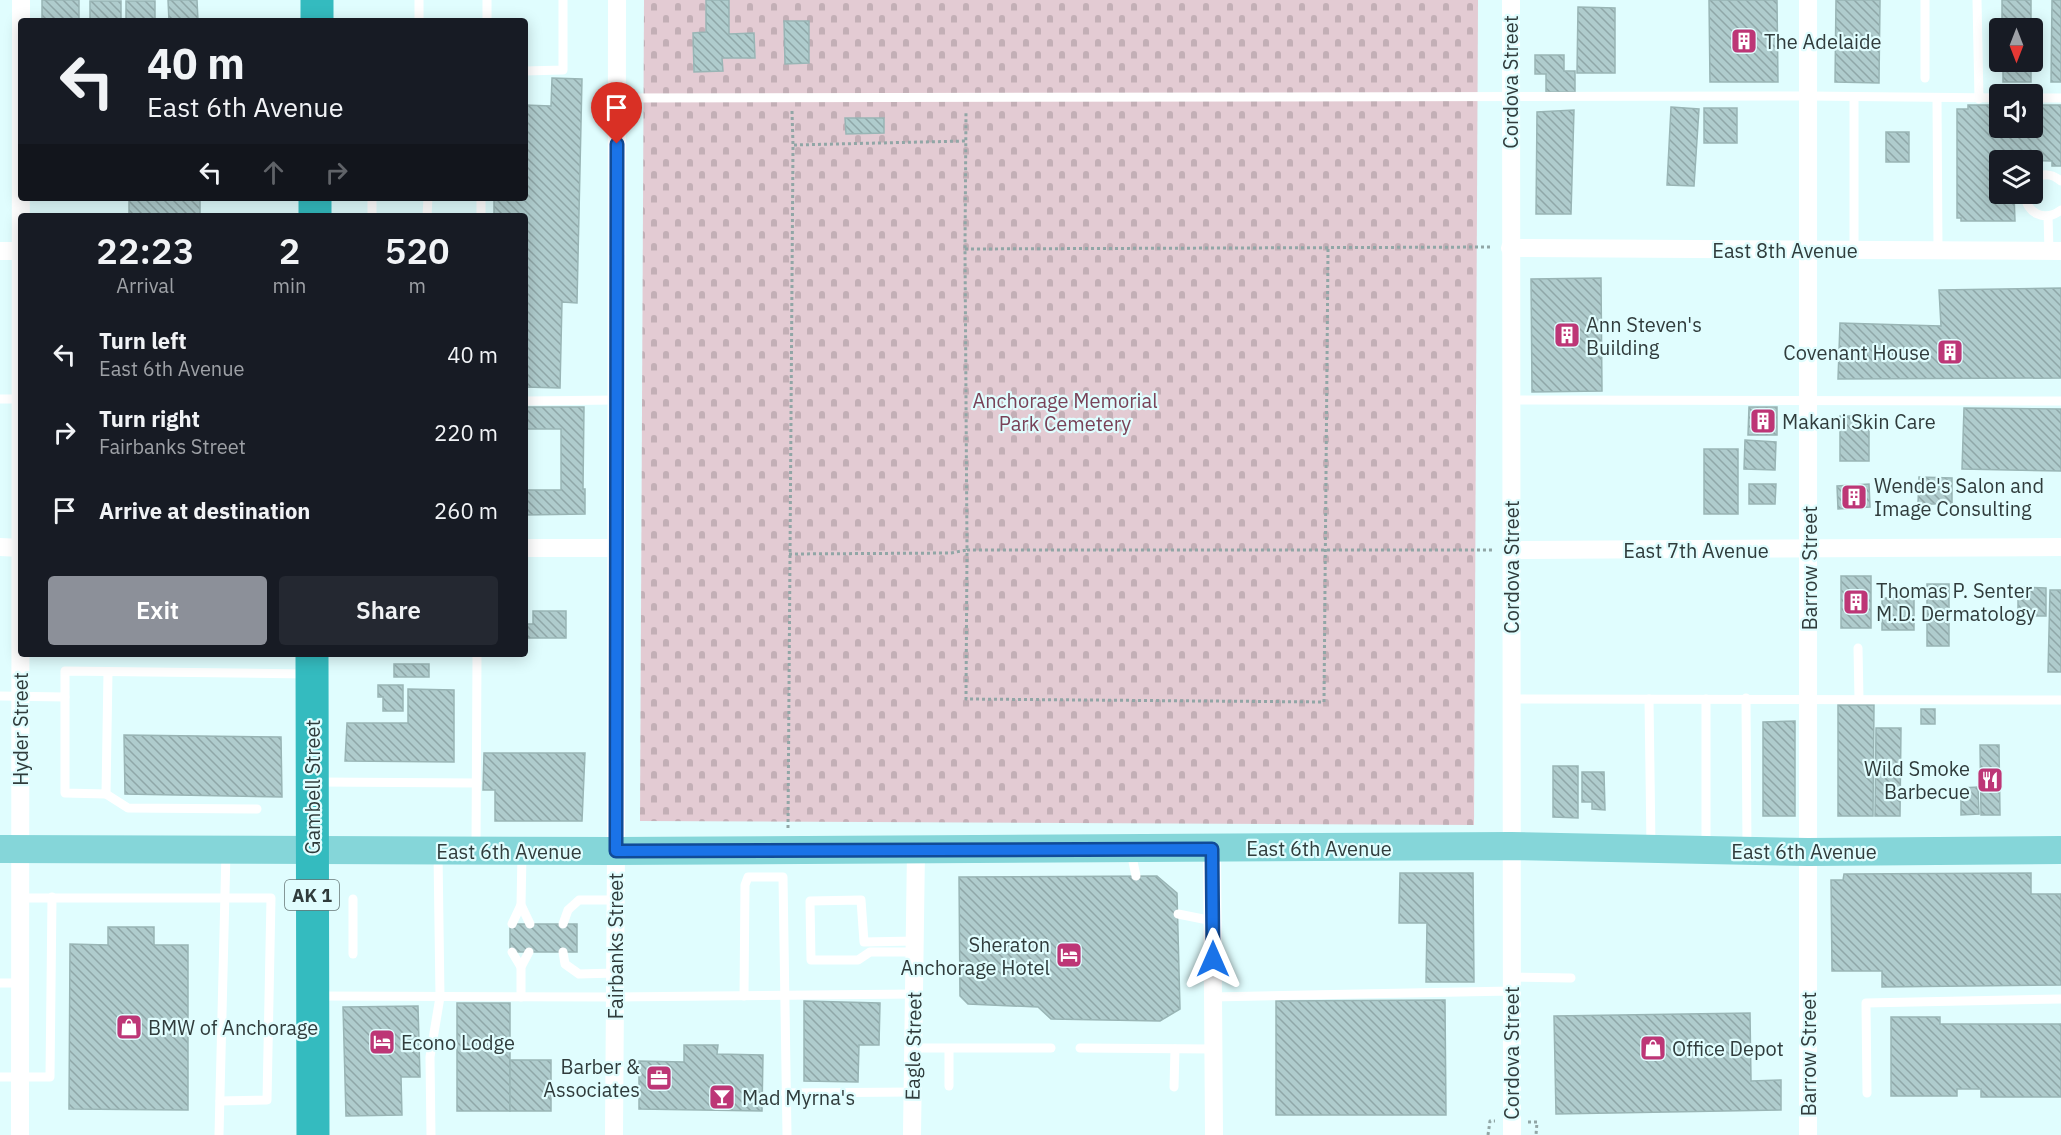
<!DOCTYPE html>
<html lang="en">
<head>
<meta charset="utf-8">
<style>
  body { margin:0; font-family:"IBM Plex Sans",sans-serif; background:#242831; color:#f1f3f6; height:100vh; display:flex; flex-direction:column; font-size:22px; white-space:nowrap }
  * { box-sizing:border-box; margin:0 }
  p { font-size:20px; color:#9ea1a6 }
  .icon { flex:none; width:33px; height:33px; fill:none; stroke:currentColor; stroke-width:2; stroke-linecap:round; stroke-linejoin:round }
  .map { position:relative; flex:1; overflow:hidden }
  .side { position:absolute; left:18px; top:213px; width:510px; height:444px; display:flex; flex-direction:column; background:#171b24; border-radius:6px; box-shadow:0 3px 15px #0003 }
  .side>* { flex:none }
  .top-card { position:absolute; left:18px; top:18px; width:510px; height:183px; border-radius:6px; box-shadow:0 3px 15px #0003; background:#171b24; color:#f1f3f6; overflow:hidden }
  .needle { width:39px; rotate:180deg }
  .buttons { position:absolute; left:1989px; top:18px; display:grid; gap:12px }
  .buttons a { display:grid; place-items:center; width:54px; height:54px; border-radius:6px; background:#171b24; box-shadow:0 3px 15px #0003; font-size:30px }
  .pin { position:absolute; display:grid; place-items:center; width:51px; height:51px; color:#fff; margin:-62px -26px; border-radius:50% 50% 50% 0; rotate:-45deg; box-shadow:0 0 6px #0007 }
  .pin .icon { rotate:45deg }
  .me { position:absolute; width:66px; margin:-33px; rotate:0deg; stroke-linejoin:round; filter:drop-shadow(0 0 4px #0008) }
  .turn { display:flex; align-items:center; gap:21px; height:126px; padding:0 30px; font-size:27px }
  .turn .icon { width:78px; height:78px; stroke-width:2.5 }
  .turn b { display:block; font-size:42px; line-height:51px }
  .lanes { display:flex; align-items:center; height:57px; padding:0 30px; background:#0003; justify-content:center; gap:30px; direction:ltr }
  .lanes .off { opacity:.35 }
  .eta { display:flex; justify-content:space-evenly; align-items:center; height:102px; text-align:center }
  .eta b { font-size:36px; font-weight:600; line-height:42px }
  .cta { display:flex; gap:12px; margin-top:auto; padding:12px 30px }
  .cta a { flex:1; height:69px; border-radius:6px; background:#8c9099; color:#fff; font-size:24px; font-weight:600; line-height:69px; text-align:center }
  .cta a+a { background:#242831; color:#f1f3f6 }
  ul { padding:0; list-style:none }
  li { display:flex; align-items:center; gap:18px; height:78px; padding:0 30px }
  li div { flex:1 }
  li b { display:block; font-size:22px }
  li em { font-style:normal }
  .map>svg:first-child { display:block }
  .cemetery { fill:url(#cemetery-stones) }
  .building { fill:url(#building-back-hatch); stroke:#99b5b5; stroke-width:1.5 }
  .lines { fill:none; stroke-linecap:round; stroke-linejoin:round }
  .path { stroke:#91a6a6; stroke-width:3; stroke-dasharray:3 3; stroke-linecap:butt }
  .lane { stroke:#fff; stroke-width:9 }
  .street { stroke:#fff; stroke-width:18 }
  .primary { stroke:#85d6d9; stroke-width:28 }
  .highway { stroke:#34bbbf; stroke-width:33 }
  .route-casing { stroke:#114b97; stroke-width:15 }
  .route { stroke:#1a73e8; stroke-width:10 }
  .labels { text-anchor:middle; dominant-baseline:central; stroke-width:4.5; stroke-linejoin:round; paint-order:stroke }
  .shield { fill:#e0fdfe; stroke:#657676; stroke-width:1.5 }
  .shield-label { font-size:18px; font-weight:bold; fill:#303c3c }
  .poi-label { font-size:20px; fill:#303c3c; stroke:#e0fdfe; text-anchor:start }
  .street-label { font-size:20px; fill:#303c3c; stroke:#e0fdfe }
  .park-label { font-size:20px; fill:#794258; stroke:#e0fdfe }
</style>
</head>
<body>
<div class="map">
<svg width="2061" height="1135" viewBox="0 0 2061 1135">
  <defs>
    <pattern id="cemetery-stones" width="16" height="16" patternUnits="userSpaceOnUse" patternTransform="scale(1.5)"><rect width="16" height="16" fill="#e3cbd3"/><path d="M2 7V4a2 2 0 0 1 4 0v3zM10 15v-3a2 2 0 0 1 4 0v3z" fill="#c3afb6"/></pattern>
    <pattern id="building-back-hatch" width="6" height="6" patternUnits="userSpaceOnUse" patternTransform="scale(1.5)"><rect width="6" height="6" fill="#afcccd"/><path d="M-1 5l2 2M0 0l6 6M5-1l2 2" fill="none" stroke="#8fa7a8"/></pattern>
  </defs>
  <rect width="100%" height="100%" fill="#e0fdfe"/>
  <path class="cemetery" d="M644,0H1478L1474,825L640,821Z"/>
  <g class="building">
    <rect x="42" y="0" width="37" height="21"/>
    <path d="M168,0H197L198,21H169Z"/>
    <path d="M706,0H729V34L754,33L755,58H722L723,71L694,72L693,33L706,32Z"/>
    <path d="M1709,0H1777L1778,82H1710Z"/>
    <path d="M1836,0H1880L1879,83L1835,82Z"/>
    <rect x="2002" y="0" width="29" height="28"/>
    <path d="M2052,0H2061V82H2051Z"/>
    <rect x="90" y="1" width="31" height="20"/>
    <rect x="126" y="1" width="29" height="20"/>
    <path d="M1578,7L1615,8V73H1577Z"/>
    <path d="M784,21H809V63L785,64Z"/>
    <path d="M1535,55H1564V71H1575V92H1546V74H1535Z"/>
    <rect x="2003" y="62" width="28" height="20"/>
    <path d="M552,78L582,79L577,303L562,302L560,388L525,387V216H494V198H525V105L551,106Z"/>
    <path d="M1968,105H2000V128H2032V105H2061V166H2052V161L2000,160V194H2014L2015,221H1961V218H1957V109H1968Z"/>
    <path d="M1671,107L1699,109L1694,186L1667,185Z"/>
    <rect x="1704" y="108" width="33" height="35"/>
    <path d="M1574,110L1571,214H1536L1537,112Z"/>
    <path d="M845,118H884V133L846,134Z"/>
    <rect x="1886" y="132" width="23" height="30"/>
    <path d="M129,198H224L200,199V215L129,216Z"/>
    <path d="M1601,278L1602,391L1532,392L1531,279Z"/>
    <path d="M2061,288V378L1838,379L1840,323L1941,326L1939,290Z"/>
    <path d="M525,407H584L583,489H585V514L525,515V490H561V429H525Z"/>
    <path d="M1749,407H1777V435H1748Z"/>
    <path d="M1964,408L2061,409V471L1962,469Z"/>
    <rect x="1840" y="416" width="29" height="45"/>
    <path d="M1745,440L1776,442L1775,470L1744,469Z"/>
    <rect x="1704" y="449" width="34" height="65"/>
    <path d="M1919,477L1952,478V504H1918Z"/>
    <path d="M1749,484H1776L1775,504H1749Z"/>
    <path d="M1869,484L1870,507L1838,509L1837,486Z"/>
    <rect x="1841" y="576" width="30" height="52"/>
    <rect x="1927" y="584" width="22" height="62"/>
    <path d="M2018,587L2046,588V616H2018Z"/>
    <path d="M2050,590H2061V672H2048Z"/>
    <rect x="1882" y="598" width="32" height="32"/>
    <path d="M533,611H566V638H525V624H533Z"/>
    <rect x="394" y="664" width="35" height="13"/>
    <path d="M378,685H403V711H383V697H378Z"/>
    <path d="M408,689L454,690V762L345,761L347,723H408Z"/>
    <path d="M1838,705H1874L1873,816H1838Z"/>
    <rect x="1921" y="709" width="14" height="15"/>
    <path d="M1795,721V816H1763V722Z"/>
    <path d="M1876,728H1901L1900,816H1875Z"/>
    <path d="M124,735L281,737L282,797L125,794Z"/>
    <path d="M1980,745H1999L2000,815H1981Z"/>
    <path d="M484,753H585L582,821H495V790H483Z"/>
    <path d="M1553,766H1578V818L1553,817Z"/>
    <path d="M1582,772H1604L1605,810L1592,809V802H1582Z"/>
    <path d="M1978,787L1979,814L1961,815V788Z"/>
    <path d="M1400,873H1473L1474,982H1426L1427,923H1399Z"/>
    <path d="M2031,873V894H2061V985L1882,987V971H1832L1831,880H1843L1844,874Z"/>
    <path d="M1157,876L1177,893L1180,1009L1160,1021L1051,1019L1038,1007L968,1004L960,996L959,877Z"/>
    <rect x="510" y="924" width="67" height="28"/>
    <path d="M108,927H154V945H188V1110L69,1109L70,944L108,945Z"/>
    <path d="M1445,1000L1446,1115H1276V1001Z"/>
    <path d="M804,1001L880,1003L879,1045H859L858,1082L804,1081Z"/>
    <rect x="457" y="1003" width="53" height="108"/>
    <path d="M418,1006L420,1077H401L402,1115L346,1116L343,1007Z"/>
    <path d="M1750,1013L1751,1081L1781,1080V1110L1556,1114L1554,1016Z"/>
    <path d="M1891,1017H1940V1024H2061V1097H1981V1089H1957V1096H1891Z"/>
    <path d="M684,1045H718L717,1054L763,1055L762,1111L639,1109V1061L684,1062Z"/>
    <rect x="510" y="1060" width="41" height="51"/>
  </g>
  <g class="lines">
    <g class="path">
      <path d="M792,111L793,145"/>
      <path d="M965,249L1493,247"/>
      <path d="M1328,249L1324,702L966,699L967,550H1493"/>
      <path d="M789,554L951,553L967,550L965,249L966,111"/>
      <path d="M788,828L793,145L965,141"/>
      <path d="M1528,1122H1537L1536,1135"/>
      <path d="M1488,1135L1490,1121H1495"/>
    </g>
    <g class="lane">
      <path d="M419,0V21"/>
      <path d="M487,0V21"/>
      <path d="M1925,0V78"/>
      <path d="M1977,0L1979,99"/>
      <path d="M525,71L563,70V0"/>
      <path d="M617,98L1808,96L2000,98"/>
      <path d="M1937,98L1938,251"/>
      <path d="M2032,98H2061"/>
      <path d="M2032,180C2043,173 2051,173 2061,181"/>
      <path d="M2025,194C2026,214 2045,222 2061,210"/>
      <path d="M372,198V216"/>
      <path d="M427,216L428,198"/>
      <path d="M481,216V198"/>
      <path d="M2048,216L2049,251"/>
      <path d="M1854,250V97"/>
      <path d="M0,399H21"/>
      <path d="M1510,400L2061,401"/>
      <path d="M525,401L617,400"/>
      <path d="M1858,648L1859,699"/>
      <path d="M0,696L65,697V671L308,674"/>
      <path d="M65,697V793L106,794L108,672"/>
      <path d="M1746,698L1747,849"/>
      <path d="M1511,699L2061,700"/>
      <path d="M1649,699L1651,846"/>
      <path d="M317,782L477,783"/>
      <path d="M106,794L128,808L257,809"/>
      <path d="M1706,847V699"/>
      <path d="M476,849L477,654"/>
      <path d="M1131,852L1136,876"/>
      <path d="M522,854L521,905L530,924"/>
      <path d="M20,898H271L267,1100L220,1101"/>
      <path d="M353,899V954"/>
      <path d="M1178,914L1213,921"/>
      <path d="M512,924L521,905"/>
      <path d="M563,924L568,910L579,900H616"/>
      <path d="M512,952L521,967"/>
      <path d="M563,952L565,964L579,974L615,973"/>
      <path d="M914,952H870L858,960H811L810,901L861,900L864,942L915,941"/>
      <path d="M1511,977L1571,978"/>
      <path d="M0,983H20"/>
      <path d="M319,996L615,997L914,994"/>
      <path d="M744,996L745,885L748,877H783L787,1135"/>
      <path d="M521,997V967L529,952"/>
      <path d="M1213,997L1511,991"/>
      <path d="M913,1048H1051"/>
      <path d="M1080,1048L1213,1049"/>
      <path d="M0,1077H50L52,897"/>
      <path d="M949,1086V1049"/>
      <path d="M1174,1087L1175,1049"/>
      <path d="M785,1093L913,1092"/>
      <path d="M1867,1093L1866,1003L2061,999"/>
      <path d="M219,1135L226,852"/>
      <path d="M431,1135L430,1057L440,997L438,853"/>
    </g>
    <g class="street">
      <path d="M1511,0L1512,1135"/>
      <path d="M1510,248L2061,251"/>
      <path d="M0,251H21"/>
      <path d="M0,547L21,548"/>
      <path d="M525,548H616"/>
      <path d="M1511,550L2061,547"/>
      <path d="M1212,849L1214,1135"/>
      <path d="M20,1135L21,0"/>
      <path d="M614,1135L616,851L617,0"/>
      <path d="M912,1135L916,849"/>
      <path d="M1808,1135V0"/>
    </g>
    <path class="primary" d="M0,849L616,851L1511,846L1808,852L2061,850"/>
    <g class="highway">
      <path d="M317,21V0"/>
      <path d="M315,216V198"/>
      <path d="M312,654L313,1135"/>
    </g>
  </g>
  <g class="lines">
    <defs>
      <path id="route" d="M617,144L616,851L1212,849L1213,959"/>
    </defs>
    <use href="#route" class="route-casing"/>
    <use href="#route" class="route"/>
  </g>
  <defs>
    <symbol id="building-square" viewBox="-11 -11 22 22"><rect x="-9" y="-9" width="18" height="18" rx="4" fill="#bd3676" stroke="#e0fdfe"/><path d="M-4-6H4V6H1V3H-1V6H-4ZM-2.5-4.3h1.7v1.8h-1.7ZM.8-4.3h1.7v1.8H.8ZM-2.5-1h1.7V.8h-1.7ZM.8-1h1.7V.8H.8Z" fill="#fff"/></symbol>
    <symbol id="restaurant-square" viewBox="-11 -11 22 22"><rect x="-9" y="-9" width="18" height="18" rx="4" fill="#bd3676" stroke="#e0fdfe"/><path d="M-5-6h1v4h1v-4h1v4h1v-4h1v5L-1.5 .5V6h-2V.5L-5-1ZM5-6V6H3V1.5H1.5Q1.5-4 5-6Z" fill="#fff"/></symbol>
    <symbol id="hotel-square" viewBox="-11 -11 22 22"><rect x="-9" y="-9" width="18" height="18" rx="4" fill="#bd3676" stroke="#e0fdfe"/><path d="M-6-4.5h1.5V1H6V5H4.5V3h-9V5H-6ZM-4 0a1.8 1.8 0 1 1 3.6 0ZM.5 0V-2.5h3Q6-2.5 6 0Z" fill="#fff"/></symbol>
    <symbol id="shop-square" viewBox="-11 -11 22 22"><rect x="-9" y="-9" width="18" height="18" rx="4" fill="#bd3676" stroke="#e0fdfe"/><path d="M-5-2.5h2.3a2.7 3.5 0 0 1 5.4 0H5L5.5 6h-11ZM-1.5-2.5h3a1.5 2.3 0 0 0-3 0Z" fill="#fff"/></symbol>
    <symbol id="office-square" viewBox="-11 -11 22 22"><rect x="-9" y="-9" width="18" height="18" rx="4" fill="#bd3676" stroke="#e0fdfe"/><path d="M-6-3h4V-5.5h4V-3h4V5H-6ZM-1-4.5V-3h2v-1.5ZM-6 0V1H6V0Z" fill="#fff"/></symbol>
    <symbol id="bar-square" viewBox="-11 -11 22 22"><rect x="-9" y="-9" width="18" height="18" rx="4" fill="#bd3676" stroke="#e0fdfe"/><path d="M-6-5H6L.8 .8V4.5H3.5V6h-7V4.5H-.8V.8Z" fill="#fff"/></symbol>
  </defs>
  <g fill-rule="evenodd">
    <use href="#building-square" x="1729" y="26" width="30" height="30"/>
    <use href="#building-square" x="1552" y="320" width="30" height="30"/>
    <use href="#building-square" x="1935" y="337" width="30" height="30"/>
    <use href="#building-square" x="1748" y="406" width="30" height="30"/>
    <use href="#building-square" x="1839" y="482" width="30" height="30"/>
    <use href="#building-square" x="1841" y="587" width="30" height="30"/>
    <use href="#restaurant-square" x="1975" y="765" width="30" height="30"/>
    <use href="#hotel-square" x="1054" y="940" width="30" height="30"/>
    <use href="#shop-square" x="114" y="1012" width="30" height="30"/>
    <use href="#hotel-square" x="367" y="1027" width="30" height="30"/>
    <use href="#shop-square" x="1638" y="1033" width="30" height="30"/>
    <use href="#office-square" x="644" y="1063" width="30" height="30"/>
    <use href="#bar-square" x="707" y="1082" width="30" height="30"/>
  </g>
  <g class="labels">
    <rect class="shield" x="285" y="880" width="54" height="30" rx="4.5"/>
    <g class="shield-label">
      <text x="312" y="895">AK 1</text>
    </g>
    <g class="poi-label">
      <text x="1764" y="41">The Adelaide</text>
      <text x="1586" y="324">Ann Steven's<tspan x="1586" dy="23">Building</tspan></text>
      <text x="1930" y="352" text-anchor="end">Covenant House</text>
      <text x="1782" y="421">Makani Skin Care</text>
      <text x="1874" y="485">Wende's Salon and<tspan x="1874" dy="23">Image Consulting</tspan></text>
      <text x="1876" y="590">Thomas P. Senter<tspan x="1876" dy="23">M.D. Dermatology</tspan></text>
      <text x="1970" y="768" text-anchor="end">Wild Smoke<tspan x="1970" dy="23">Barbecue</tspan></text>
      <text x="1050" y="944" text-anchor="end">Sheraton<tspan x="1050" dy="23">Anchorage Hotel</tspan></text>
      <text x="148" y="1027">BMW of Anchorage</text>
      <text x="401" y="1042">Econo Lodge</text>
      <text x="1672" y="1048">Office Depot</text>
      <text x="640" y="1066" text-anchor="end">Barber &amp;<tspan x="640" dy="23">Associates</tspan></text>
      <text x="742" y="1097">Mad Myrna's</text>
    </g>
    <g class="street-label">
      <text transform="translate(1510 82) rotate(-90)">Cordova Street</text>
      <text x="1785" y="250">East 8th Avenue</text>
      <text x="1696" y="550">East 7th Avenue</text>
      <text transform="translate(1511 567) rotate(-90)">Cordova Street</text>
      <text transform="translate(1809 568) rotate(-90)">Barrow Street</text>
      <text transform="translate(20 729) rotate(-90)">Hyder Street</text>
      <text transform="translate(312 787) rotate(-90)">Gambell Street</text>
      <text x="1319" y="848">East 6th Avenue</text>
      <text x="509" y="851">East 6th Avenue</text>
      <text x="1804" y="851">East 6th Avenue</text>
      <text transform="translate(615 946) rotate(-90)">Fairbanks Street</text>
      <text transform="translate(913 1046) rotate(-89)">Eagle Street</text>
      <text transform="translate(1511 1053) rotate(-90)">Cordova Street</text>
      <text transform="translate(1808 1054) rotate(-90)">Barrow Street</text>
    </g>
    <g class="park-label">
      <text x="1065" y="400">Anchorage Memorial<tspan x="1065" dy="23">Park Cemetery</tspan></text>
    </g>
  </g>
</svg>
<div class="buttons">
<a><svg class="needle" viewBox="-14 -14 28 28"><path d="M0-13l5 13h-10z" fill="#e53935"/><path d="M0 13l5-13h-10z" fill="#9ea1a6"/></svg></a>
<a><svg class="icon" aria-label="sound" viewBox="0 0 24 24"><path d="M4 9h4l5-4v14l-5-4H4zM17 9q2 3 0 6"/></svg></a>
<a><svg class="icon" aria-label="layers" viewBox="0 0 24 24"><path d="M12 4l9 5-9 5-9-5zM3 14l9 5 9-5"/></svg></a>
</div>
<div class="pin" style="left:617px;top:144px;background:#d93025"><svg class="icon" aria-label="arrive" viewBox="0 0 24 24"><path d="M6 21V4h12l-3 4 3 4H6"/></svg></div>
<svg class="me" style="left:1213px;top:959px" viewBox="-20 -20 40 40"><path d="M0-17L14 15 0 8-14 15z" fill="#1a73e8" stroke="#fff" stroke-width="4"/></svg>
<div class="top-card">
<div class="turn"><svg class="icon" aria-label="left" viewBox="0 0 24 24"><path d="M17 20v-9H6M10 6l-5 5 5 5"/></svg><div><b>40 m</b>East 6th Avenue</div></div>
<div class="lanes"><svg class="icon" aria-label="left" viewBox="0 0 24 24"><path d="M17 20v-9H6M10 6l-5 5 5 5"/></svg><svg class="icon off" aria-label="ahead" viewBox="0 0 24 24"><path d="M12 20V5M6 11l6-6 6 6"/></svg><svg class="icon off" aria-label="right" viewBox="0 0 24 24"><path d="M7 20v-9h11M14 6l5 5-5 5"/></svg></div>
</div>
<section class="side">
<div class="eta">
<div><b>22:23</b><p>Arrival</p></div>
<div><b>2</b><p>min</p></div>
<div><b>520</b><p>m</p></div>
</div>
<ul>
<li><svg class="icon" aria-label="left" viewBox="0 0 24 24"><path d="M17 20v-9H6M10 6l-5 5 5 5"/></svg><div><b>Turn left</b><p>East 6th Avenue</p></div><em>40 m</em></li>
<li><svg class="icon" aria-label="right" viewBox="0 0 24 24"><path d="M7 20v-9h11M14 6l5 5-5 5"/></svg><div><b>Turn right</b><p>Fairbanks Street</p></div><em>220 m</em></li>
<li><svg class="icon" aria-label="arrive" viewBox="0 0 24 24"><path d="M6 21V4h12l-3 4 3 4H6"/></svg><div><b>Arrive at destination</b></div><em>260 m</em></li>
</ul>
<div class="cta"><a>Exit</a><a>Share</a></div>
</section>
</div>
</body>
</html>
